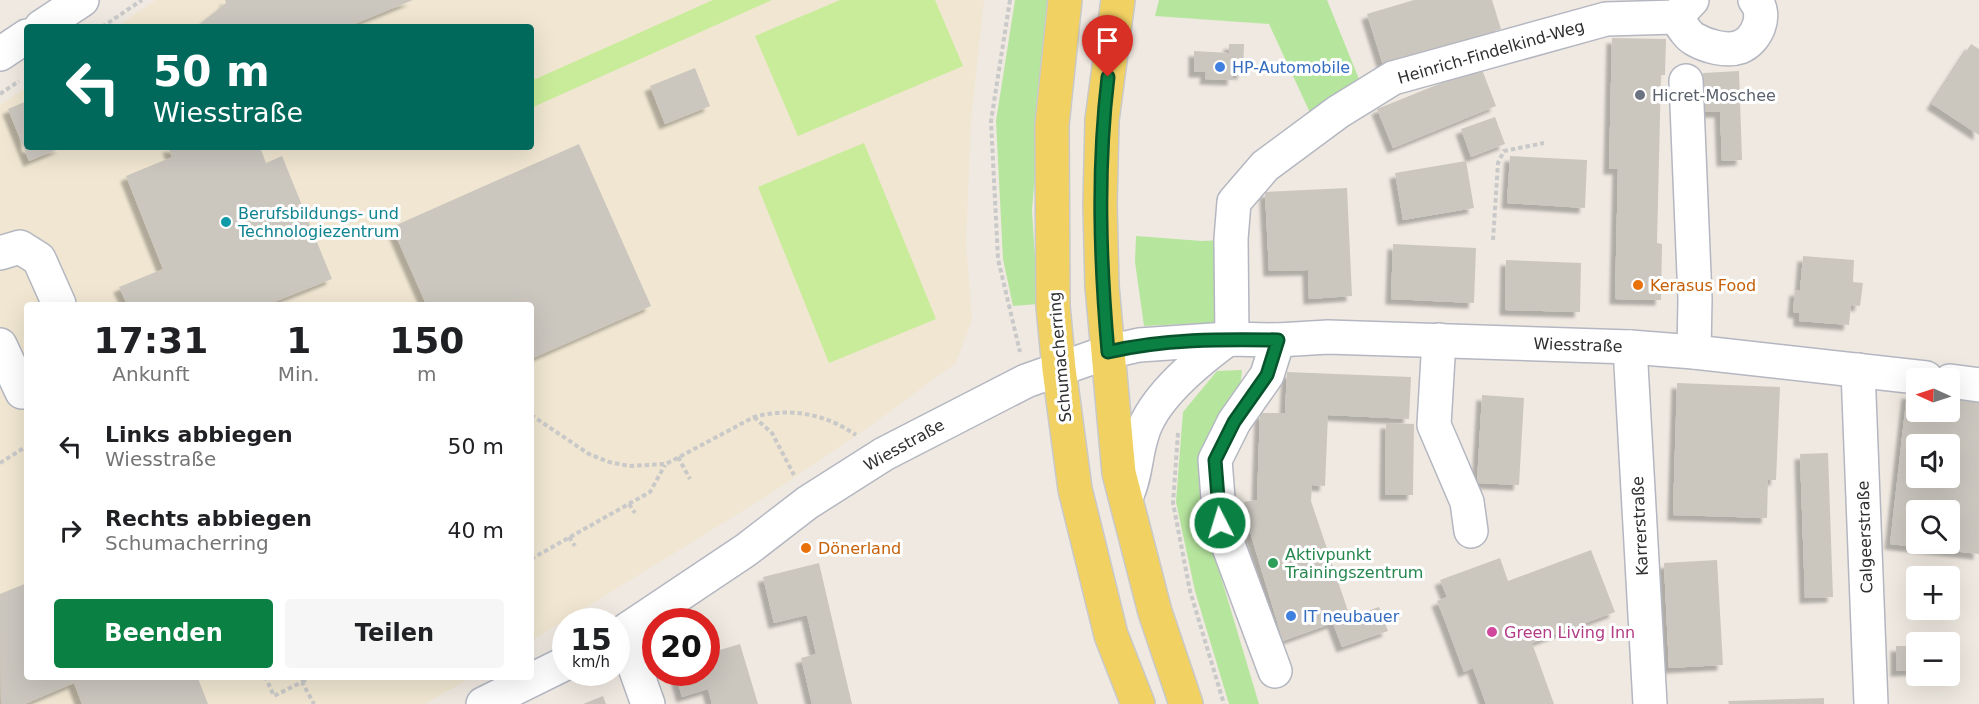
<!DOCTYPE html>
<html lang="de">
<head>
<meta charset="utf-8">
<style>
  body { margin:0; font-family:"DejaVu Sans",sans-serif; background:#f6f6f6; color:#202124; height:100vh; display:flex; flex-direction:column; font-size:22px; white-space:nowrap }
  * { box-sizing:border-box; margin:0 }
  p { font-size:20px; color:#757577 }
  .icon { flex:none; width:33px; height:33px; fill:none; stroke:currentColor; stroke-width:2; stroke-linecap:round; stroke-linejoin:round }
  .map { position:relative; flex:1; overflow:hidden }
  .details { position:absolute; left:24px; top:302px; width:510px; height:378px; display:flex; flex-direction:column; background:#fff; border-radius:6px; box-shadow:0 6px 24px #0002 }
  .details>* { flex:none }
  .banner { position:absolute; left:24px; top:24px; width:510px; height:126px; border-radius:6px; box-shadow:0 6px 24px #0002; background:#00695c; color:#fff; overflow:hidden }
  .needle { width:39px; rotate:273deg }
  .fabs { position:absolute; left:1906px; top:368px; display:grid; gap:12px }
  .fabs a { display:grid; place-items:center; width:54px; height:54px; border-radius:6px; background:#fff; box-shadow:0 6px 24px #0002; font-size:30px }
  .speed { position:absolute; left:552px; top:608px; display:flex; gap:12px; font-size:30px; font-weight:700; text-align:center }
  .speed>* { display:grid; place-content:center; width:78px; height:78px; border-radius:50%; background:#fff; box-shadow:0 6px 24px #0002; line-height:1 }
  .speed small { font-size:15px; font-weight:400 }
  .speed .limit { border:9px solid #d22; background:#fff; color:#111 }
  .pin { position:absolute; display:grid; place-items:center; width:51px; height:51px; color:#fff; margin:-62px -26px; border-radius:50% 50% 50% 0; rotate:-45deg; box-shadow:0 0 6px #0007 }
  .pin .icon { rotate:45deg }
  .me { position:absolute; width:66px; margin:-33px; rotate:355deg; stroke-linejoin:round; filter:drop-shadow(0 0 4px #0008) }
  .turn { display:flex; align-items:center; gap:21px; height:126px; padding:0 30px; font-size:27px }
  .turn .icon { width:78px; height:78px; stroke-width:2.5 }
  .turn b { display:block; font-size:42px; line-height:51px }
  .eta { display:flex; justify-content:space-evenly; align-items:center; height:102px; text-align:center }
  .eta b { font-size:36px; font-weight:700; line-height:42px }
  .cta { display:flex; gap:12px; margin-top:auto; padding:12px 30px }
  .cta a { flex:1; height:69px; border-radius:6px; background:#0b8043; color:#fff; font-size:24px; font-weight:700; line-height:69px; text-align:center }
  .cta a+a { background:#f6f6f6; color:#202124 }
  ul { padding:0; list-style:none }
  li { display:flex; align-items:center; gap:18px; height:84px; padding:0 30px }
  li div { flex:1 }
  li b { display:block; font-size:22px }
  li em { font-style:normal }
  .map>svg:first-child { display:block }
  .education { fill:#f0e6d1 }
  .green { fill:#b6e59e }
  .pitch { fill:#c9ec9a }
  .building { fill:#cbc7bf; fill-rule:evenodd; filter:url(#shadow) }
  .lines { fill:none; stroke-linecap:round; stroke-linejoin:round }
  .minor-casing { stroke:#b4b7c1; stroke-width:36 }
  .major-casing { stroke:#c9c9c9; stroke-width:36 }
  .path { stroke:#c9c9c9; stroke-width:4; stroke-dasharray:4.5 3; stroke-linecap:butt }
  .minor { stroke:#fff; stroke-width:33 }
  .major { stroke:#f2d163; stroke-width:33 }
  .route-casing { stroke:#07532c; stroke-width:15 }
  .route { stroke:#0b8043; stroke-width:10 }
  .shop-dot { fill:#3f7fe0; stroke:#fff; stroke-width:2 }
  .worship-dot { fill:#6b7280; stroke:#fff; stroke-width:2 }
  .culture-dot { fill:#0f9aa8; stroke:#fff; stroke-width:2 }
  .food-dot { fill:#e8710a; stroke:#fff; stroke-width:2 }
  .leisure-dot { fill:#2e9e5b; stroke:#fff; stroke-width:2 }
  .hotel-dot { fill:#d1479c; stroke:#fff; stroke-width:2 }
  .labels { text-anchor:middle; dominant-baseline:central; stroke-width:6; stroke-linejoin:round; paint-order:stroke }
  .street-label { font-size:16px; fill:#2e2e2e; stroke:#fff }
  .shop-label { font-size:16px; fill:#366cbe; stroke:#fff; text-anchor:start }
  .worship-label { font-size:16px; fill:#5b616d; stroke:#fff; text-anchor:start }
  .culture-label { font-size:16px; fill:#0d838f; stroke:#fff; text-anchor:start }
  .food-label { font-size:16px; fill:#c56008; stroke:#fff; text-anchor:start }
  .leisure-label { font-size:16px; fill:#27864d; stroke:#fff; text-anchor:start }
  .hotel-label { font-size:16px; fill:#b23c85; stroke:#fff; text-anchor:start }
</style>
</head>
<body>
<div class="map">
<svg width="1979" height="704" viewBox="0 0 1979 704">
  <defs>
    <filter id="shadow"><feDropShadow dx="-5.5" dy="5.5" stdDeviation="1.5" flood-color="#0004"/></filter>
  </defs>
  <rect width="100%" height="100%" fill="#efe9e1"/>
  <path class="education" d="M156,0H984L971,120L966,244L972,320L956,363L870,426L767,496L531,641V304H27V676L472,677L425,704H0V105L27,87V147H531V27H116Z"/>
  <g class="green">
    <path d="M1015,0H1050L1032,210L1038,304L1013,306L1003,259L996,121Z"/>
    <path d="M1159,0H1327L1359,79L1312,117L1269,24L1155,16Z"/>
    <path d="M1136,236L1202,241L1222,240L1225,322L1144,326L1135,262Z"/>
    <path d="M1242,370L1239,397L1206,527L1259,704H1229L1195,591L1176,502L1183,412L1217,371Z"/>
  </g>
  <g class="pitch">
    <path d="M713,0H772L531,108V81Z"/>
    <path d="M840,0H935L963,66L798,136L755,36Z"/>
    <path d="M864,143L936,319L829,363L758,187Z"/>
  </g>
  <g class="building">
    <path d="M225,0H413L352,25V27H196L226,3Z"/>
    <path d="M1414,0H1492L1501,29L1383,65L1367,14Z"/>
    <path d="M1612,38L1666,39L1665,75H1661L1657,243L1662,244L1661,300L1615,299L1618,169H1609Z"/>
    <path d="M1229,44H1244L1243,74L1233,73V80L1205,79L1206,72H1194V51L1229,53Z"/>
    <path d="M1971,44L1979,49V135L1932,104Z"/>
    <path d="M1481,67L1496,106L1393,148L1377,109Z"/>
    <path d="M695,68L710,106L665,124L650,86Z"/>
    <path d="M1739,71L1742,160L1722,161L1720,112H1705L1703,73Z"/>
    <path d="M27,101V147H63L29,161L8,109Z"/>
    <path d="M1495,117L1505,144L1471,157L1461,129Z"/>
    <path d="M579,144L651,306L531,359V304H426L392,227Z"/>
    <path d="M168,147H260L266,163L282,156L332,279L269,304H127L119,287L163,269L126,176L172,157Z"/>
    <path d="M1510,156L1587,160L1585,208L1507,203Z"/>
    <path d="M1466,161L1474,208L1403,220L1395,173Z"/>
    <path d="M1347,188L1352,296L1309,299L1308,270L1269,271L1265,192Z"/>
    <path d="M1393,244L1476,248L1474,303L1391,299Z"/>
    <path d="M1803,256L1854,260L1853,282L1863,283L1860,306L1851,305L1849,325L1799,321V313L1793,312L1795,290L1800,291Z"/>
    <path d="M1506,260L1581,263L1580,312L1505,310Z"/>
    <path d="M1287,372L1411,377L1409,419L1328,415L1325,486L1312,485L1311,501L1350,617L1379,607L1388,631L1342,647L1333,623L1283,641L1244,512V502L1257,500L1260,413H1285Z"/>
    <path d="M1677,383L1780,387L1776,480H1768L1767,518L1673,515Z"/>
    <path d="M1907,393L1917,395V411H1950V398L1979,402V554L1890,544ZM1917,444H1950V477H1917ZM1917,510H1950V543H1917Z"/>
    <path d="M1482,395L1524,398L1519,485L1477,483Z"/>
    <path d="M1386,423L1414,424L1413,495H1385Z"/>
    <path d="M1828,453L1833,597L1805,598L1800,454Z"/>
    <path d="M1591,550L1615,612L1532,643L1554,704H1486L1473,668L1464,672L1445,621L1437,601L1447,597L1440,580L1500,558L1508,581Z"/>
    <path d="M1717,560L1723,665L1669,668L1664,563Z"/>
    <path d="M819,563L839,649L852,704H812L801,658L816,654L807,615L774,623L763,577Z"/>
    <path d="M27,583V676H197L208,704H82L74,683L25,704H1L0,594Z"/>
    <path d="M740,644L758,704H712L708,689L682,697L675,672H706V654Z"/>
    <path d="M1896,646H1917V670L1896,671Z"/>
    <path d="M603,696L606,704H583Z"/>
    <path d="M1824,698V704H1729L1728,701Z"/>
  </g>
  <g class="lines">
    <defs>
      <g id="minor">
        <path d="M1676,17C1681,24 1687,35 1694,39C1706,46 1726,52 1740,47C1757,40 1768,15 1755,0"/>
        <path d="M41,27L82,0"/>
        <path d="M0,54L27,36"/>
        <path d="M1686,81L1695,299L1694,352"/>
        <path d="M0,253L20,247L39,259L59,304"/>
        <path d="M1232,339L1231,239L1234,202L1265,166L1338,112L1393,78L1606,19L1676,17L1692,0"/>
        <path d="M1439,340L1434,425L1467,502L1471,531"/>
        <path d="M0,345L22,392"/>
        <path d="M1630,347L1650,704"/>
        <path d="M1858,370L1871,704"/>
        <path d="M1950,381L1979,385"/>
        <path d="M1126,497C1136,477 1135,456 1142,435C1152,398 1198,361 1228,339"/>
        <path d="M623,634L648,704"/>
        <path d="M616,637L746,550L807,503L884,454L1026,381L1108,352L1139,345L1228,339L1278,340L1328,337L1630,347L1694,352L1926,378"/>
        <path d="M1275,671L1220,523L1215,460L1234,422L1267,375L1278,340"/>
        <path d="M483,704L566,663"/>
      </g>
      <g id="major">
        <path d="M1065,0L1052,125L1053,306L1059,369L1075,489L1111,635L1138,704"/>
        <path d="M1118,0L1102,120L1100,205L1102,286L1119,473L1155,612L1186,704"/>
      </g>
    </defs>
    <use href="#minor" class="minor-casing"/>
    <use href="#major" class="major-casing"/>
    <g class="path">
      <path d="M1010,0L991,121L998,259L1020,352"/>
      <path d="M102,27L142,0"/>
      <path d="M0,94L19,81"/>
      <path d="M1493,240L1498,163L1504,151L1544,143"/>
      <path d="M531,415L589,454L609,462L629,466L666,464L754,417C790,407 826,414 856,435"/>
      <path d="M754,417L772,433L794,475"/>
      <path d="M1178,433L1173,503L1190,591L1224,704"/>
      <path d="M678,457L690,479"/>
      <path d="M0,463L27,446"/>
      <path d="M629,504L635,513"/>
      <path d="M569,537L575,546"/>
      <path d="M531,559L650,492L665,465"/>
      <path d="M265,676L274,696L302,682L314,704"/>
      <path d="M302,682L312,676"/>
    </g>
    <use href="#minor" class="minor"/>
    <use href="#major" class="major"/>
  </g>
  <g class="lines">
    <defs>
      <path id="route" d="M1108,77C1097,169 1100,260 1108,352C1163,339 1221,339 1278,340L1267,375L1234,422L1215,460L1220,523"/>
    </defs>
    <use href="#route" class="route-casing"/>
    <use href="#route" class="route"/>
  </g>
  <g class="shop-dot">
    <circle cx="1220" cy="67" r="6"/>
    <circle cx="1291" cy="616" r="6"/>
  </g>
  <circle class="worship-dot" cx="1640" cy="95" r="6"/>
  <circle class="culture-dot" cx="226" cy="222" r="6"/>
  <g class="food-dot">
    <circle cx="1638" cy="285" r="6"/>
    <circle cx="806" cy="548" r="6"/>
  </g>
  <circle class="leisure-dot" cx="1273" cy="563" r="6"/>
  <circle class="hotel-dot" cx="1492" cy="632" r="6"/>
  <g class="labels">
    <g class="street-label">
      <text transform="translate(1491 52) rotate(-16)">Heinrich-Findelkind-Weg</text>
      <text transform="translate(1578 345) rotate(2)">Wiesstraße</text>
      <text transform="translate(1060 357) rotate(-95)">Schumacherring</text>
      <text transform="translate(904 445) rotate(-29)">Wiesstraße</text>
      <text transform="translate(1640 526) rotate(-93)">Karrerstraße</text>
      <text transform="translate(1865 537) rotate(-92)">Calgeerstraße</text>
    </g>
    <g class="shop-label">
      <text x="1232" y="67">HP-Automobile</text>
      <text x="1303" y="616">IT neubauer</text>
    </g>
    <g class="worship-label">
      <text x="1652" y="95">Hicret-Moschee</text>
    </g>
    <g class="culture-label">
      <text x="238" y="213">Berufsbildungs- und<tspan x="238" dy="18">Technologiezentrum</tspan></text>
    </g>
    <g class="food-label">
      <text x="1650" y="285">Kerasus Food</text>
      <text x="818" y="548">Dönerland</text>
    </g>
    <g class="leisure-label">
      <text x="1285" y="554">Aktivpunkt<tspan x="1285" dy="18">Trainingszentrum</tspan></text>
    </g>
    <g class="hotel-label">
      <text x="1504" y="632">Green Living Inn</text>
    </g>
  </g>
</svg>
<div class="fabs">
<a><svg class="needle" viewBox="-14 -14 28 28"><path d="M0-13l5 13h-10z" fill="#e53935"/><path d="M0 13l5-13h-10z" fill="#757577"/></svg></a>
<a><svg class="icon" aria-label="sound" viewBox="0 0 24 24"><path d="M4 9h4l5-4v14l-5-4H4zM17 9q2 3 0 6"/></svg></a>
<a><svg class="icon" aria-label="search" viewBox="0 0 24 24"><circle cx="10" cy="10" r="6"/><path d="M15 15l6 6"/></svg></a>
<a>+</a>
<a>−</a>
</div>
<div class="speed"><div>15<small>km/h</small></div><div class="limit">20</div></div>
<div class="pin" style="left:1108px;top:77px;background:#d93025"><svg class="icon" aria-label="arrive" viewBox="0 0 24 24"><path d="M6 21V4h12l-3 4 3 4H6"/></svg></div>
<svg class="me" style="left:1220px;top:523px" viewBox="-20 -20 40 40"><circle r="17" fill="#0b8043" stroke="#fff" stroke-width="3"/><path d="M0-11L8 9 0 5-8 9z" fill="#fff"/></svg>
<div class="banner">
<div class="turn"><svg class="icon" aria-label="left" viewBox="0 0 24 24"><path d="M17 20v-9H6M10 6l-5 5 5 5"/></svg><div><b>50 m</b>Wiesstraße</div></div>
</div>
<section class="details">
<div class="eta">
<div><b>17:31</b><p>Ankunft</p></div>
<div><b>1</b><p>Min.</p></div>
<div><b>150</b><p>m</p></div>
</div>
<ul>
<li><svg class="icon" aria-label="left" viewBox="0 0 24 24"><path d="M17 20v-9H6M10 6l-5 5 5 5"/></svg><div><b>Links abbiegen</b><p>Wiesstraße</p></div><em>50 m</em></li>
<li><svg class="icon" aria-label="right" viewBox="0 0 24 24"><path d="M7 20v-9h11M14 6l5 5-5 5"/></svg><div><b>Rechts abbiegen</b><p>Schumacherring</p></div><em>40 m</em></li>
</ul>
<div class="cta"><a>Beenden</a><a>Teilen</a></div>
</section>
</div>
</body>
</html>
